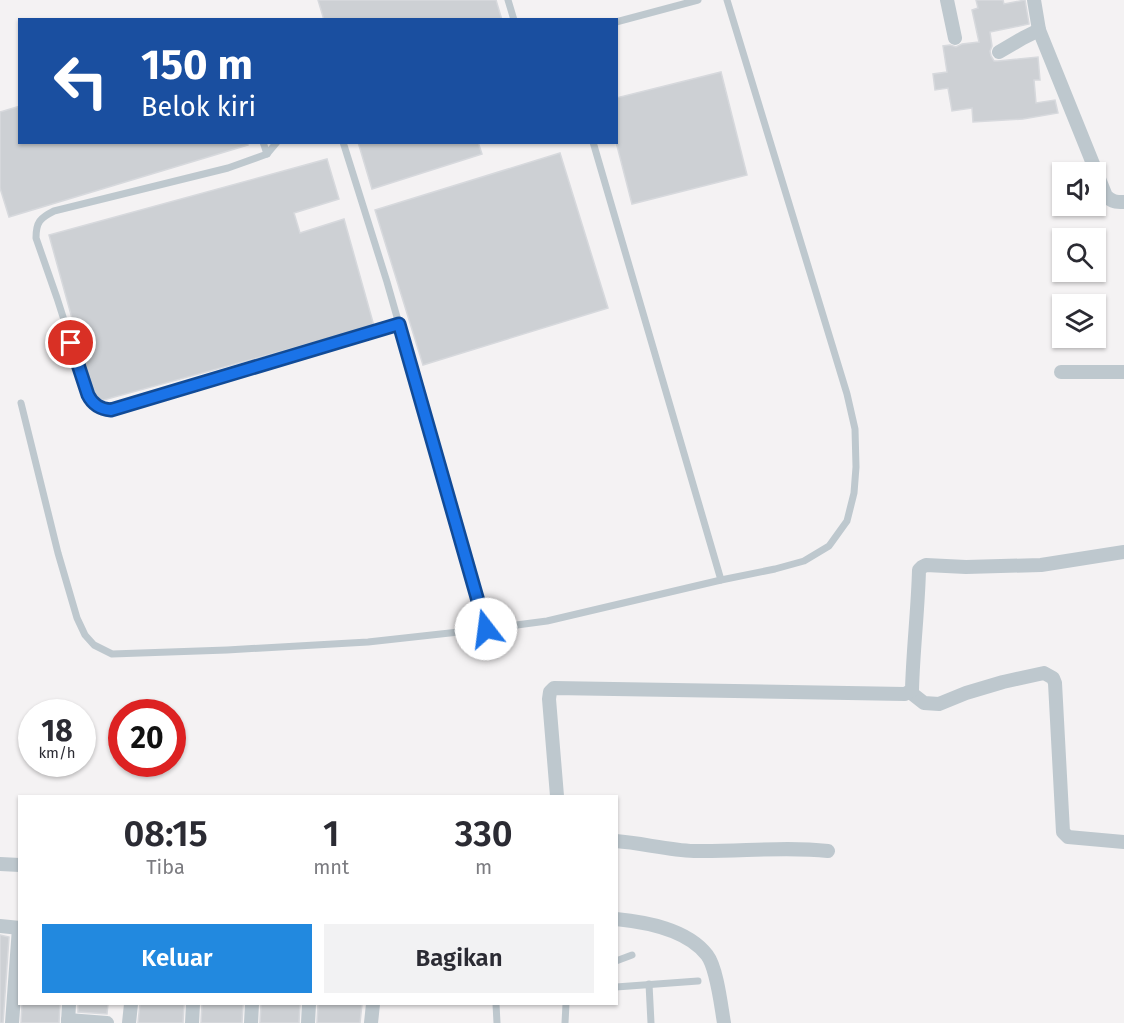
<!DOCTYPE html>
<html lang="id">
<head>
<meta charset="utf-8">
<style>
  body { margin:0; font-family:"Fira Sans",sans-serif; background:#f2f2f3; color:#2b2b33; height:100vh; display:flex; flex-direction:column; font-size:22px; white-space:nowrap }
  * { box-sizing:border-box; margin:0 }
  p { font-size:20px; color:#7c7c81 }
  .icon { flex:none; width:33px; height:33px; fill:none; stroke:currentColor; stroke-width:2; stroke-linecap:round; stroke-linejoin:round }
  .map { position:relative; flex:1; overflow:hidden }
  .panel { position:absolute; left:18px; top:795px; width:600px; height:210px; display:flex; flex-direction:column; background:#fff; border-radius:0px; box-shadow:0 2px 4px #0004 }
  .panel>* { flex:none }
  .hud { position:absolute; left:18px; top:18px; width:600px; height:126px; border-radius:0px; box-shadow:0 2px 4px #0004; background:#1a4fa0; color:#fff; overflow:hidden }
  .tools { position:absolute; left:1052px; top:162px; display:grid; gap:12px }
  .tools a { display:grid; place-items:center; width:54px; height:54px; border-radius:0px; background:#fff; box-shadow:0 2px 4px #0004; font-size:30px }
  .speed { position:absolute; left:18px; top:699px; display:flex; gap:12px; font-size:30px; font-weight:700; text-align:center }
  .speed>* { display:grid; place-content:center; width:78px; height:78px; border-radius:50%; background:#fff; box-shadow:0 2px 4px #0004; line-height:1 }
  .speed small { font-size:15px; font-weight:400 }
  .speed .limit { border:9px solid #d22; background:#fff; color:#111 }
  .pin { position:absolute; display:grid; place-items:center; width:51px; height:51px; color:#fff; margin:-26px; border:3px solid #fff; border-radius:50%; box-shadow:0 2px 6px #0007 }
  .me { position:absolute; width:66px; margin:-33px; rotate:345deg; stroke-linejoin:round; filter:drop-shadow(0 0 4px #0008) }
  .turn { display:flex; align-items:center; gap:21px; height:126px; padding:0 24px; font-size:27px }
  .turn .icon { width:78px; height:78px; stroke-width:2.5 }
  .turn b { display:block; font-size:42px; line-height:51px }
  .eta { display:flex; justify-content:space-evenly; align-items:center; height:102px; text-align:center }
  .eta b { font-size:36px; font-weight:600; line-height:42px }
  .cta { display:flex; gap:12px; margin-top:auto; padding:12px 24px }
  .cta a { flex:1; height:69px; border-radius:0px; background:#2289df; color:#fff; font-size:24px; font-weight:600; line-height:69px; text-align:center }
  .cta a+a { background:#f2f2f3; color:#2b2b33 }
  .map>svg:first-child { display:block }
  .building { fill:#cdd0d4; stroke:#d7d9dd; stroke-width:1.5 }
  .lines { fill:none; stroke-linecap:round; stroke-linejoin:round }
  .service { stroke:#bec8ce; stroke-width:7 }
  .minor { stroke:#bec8ce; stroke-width:14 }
  .route-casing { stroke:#114b97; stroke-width:15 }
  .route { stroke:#1a73e8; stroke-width:10 }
</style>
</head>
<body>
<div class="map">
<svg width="1124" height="1023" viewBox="0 0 1124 1023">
  <rect width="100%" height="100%" fill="#f4f2f3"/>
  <g class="building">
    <path d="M318,0H496L502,20H324Z"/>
    <path d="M976,0H1003L1004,4L1025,0L1029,24L990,32L992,46L990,51L991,56L994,61H998L1038,57L1040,80H1034L1036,103L1055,100L1058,113L1023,119L973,122L972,108L952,111L948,88L935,90L933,74L947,72L943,46L950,45L956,47L962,44L979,42L972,10L978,8Z"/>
    <path d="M721,72L747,175L632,204L616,142V98Z"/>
    <path d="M20,106V142H247L248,145L9,217L0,188V112Z"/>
    <path d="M358,142H478L482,154L372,189Z"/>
    <path d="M560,153L608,308L423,365L375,210Z"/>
    <path d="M327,159L339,199L294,213L300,233L344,219L374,326L100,401L96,399L89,380L49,235Z"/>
    <path d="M0,935L9,937L3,1023H0Z"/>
    <path d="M22,1004H60L59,1023H21Z"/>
    <path d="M78,1004H108L107,1014L78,1012Z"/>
    <path d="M140,1004H184L183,1023H138Z"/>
    <path d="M202,1004H243L242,1023H201Z"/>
    <path d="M261,1004H300L299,1023H260Z"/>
    <path d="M318,1004H362L360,1023H317Z"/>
  </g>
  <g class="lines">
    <g class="service">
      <path d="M508,0L514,20"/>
      <path d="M616,22L698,0"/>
      <path d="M263,142L267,154"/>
      <path d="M277,142L267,154L228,168L54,211C40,218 36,222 36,238L57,298L88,395L92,403L98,407L107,410L118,409L399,324"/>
      <path d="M343,142L387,282L486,629"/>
      <path d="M593,142L721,580"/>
      <path d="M21,403L58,553L77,618L85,635L94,645L112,654L227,650L368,642L486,629L547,621L721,580L775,569L804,561L829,546L847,521L854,493L856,467L855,429L847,394L727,0"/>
      <path d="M616,961L632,955"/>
      <path d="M649,984L651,1023"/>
      <path d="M616,987L698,981"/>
      <path d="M496,1004L497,1023"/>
      <path d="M565,1023L566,1004"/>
    </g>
    <g class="minor">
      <path d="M947,0L955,38"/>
      <path d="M1034,0L1039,30L1106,196C1112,202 1116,202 1124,202"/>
      <path d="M999,52L1023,38L1039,30"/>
      <path d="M1061,372H1124"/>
      <path d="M910,692L924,703L939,704L966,693L1003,682L1044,673L1053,678L1055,683L1063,832L1068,837L1124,842"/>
      <path d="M557,796L549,699L550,692L554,688L905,694L912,690C913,650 918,610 919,570L922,567L926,565L966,567L1041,565L1124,552"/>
      <path d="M616,841C642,843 668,850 694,851C739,852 784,846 828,851"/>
      <path d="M0,864L20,865"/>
      <path d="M616,919C646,922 687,929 707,955C717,968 721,1006 724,1023"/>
      <path d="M0,926L20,928"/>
      <path d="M68,1020L107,1023"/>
      <path d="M12,1023L19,928"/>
      <path d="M68,1023L69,1004"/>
      <path d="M129,1023L131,1004"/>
      <path d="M192,1023L193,1004"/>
      <path d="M251,1023L252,1004"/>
      <path d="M308,1023L309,1004"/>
      <path d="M371,1023L373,1004"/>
    </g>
  </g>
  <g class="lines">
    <defs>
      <path id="route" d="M71,343L88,395C93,405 100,409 111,410L399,324L486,629"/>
    </defs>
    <use href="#route" class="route-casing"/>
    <use href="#route" class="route"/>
  </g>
</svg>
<div class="tools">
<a><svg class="icon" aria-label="sound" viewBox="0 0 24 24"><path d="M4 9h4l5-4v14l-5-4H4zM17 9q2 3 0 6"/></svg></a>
<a><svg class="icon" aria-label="search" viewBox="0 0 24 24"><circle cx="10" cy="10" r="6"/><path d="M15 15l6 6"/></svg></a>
<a><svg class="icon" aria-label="layers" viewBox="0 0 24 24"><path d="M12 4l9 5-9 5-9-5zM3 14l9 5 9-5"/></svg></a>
</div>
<div class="speed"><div>18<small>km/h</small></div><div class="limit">20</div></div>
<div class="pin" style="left:71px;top:343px;background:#d93025"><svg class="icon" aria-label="arrive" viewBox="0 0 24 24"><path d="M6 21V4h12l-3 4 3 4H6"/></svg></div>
<svg class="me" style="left:486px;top:629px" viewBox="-20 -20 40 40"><circle r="19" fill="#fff"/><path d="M0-13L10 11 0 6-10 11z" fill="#1a73e8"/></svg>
<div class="hud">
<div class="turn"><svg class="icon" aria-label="left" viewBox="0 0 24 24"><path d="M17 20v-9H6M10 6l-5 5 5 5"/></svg><div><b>150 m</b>Belok kiri</div></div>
</div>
<section class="panel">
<div class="eta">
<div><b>08:15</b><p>Tiba</p></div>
<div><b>1</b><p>mnt</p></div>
<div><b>330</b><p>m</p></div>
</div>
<div class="cta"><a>Keluar</a><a>Bagikan</a></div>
</section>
</div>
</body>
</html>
